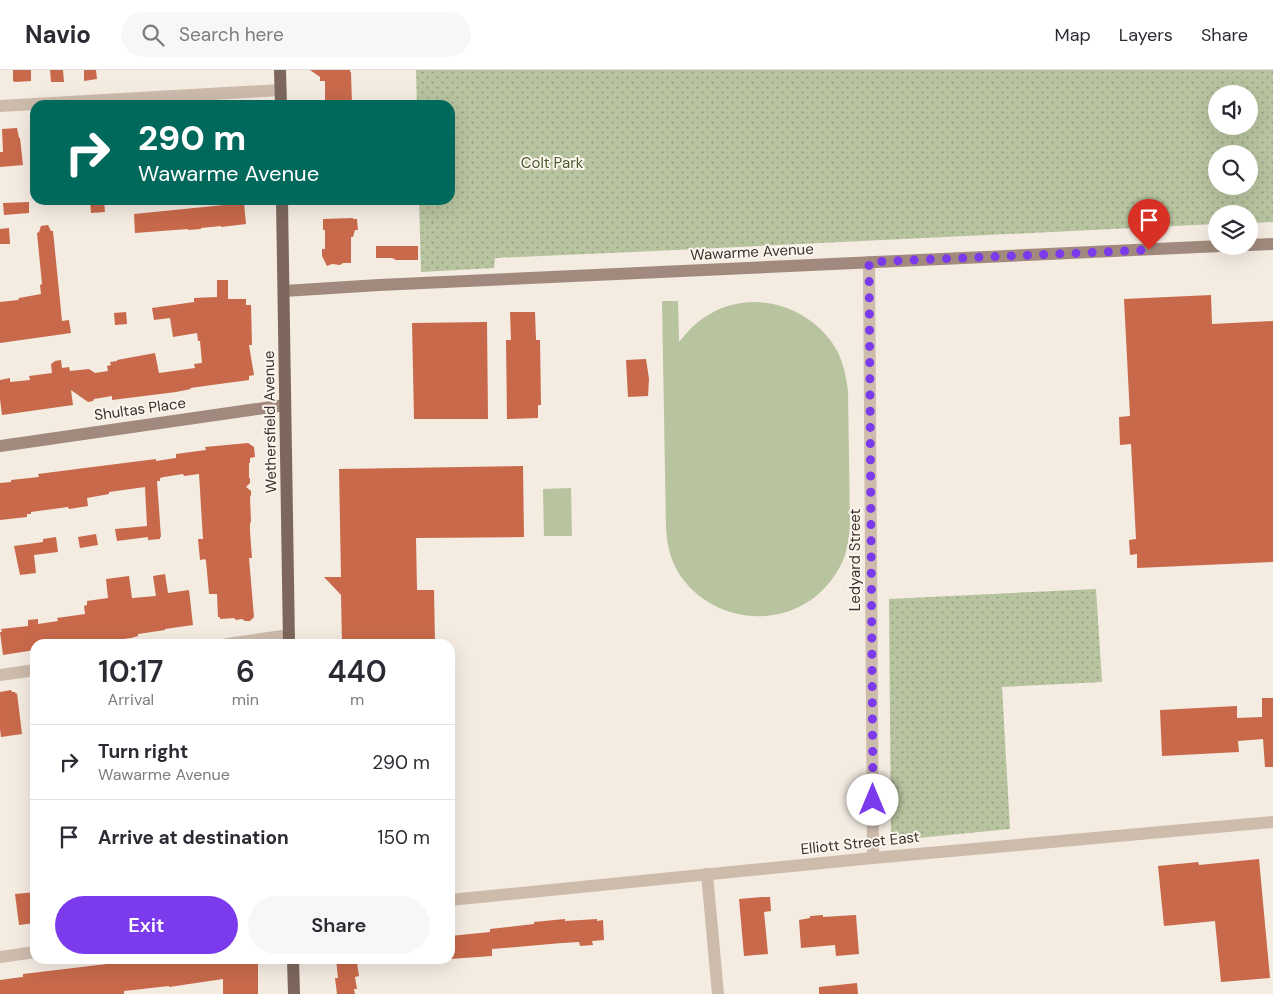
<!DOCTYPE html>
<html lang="en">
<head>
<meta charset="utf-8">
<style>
  body { margin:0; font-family:"DM Sans",sans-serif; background:#f7f7f7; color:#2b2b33; height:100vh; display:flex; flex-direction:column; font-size:19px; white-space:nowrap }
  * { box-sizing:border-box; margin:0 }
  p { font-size:16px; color:#7c7c81 }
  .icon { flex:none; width:28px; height:28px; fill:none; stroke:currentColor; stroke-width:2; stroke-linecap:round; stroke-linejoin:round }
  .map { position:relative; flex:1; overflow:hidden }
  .sheet { position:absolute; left:30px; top:569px; width:425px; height:325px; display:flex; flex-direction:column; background:#fff; border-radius:15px; box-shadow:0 5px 20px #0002 }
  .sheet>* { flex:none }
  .guide { position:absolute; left:30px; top:30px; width:425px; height:105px; border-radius:15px; box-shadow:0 5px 20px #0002; background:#00695c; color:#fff; overflow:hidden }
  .controls { position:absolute; left:1208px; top:15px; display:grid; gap:10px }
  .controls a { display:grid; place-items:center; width:50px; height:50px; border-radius:50%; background:#fff; box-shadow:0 5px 20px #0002; font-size:25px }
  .pin { position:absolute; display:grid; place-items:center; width:42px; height:42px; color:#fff; margin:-51px -21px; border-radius:50% 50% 50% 0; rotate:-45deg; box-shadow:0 0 5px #0007 }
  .pin .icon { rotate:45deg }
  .me { position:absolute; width:55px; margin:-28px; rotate:0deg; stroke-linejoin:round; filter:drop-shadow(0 0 4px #0008) }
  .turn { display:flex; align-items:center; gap:18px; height:105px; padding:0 25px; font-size:22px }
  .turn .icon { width:65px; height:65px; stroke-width:2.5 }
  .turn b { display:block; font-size:35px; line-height:42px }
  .eta { display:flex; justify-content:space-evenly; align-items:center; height:85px; text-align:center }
  .eta b { font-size:30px; font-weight:600; line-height:35px }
  .primary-button { display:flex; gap:10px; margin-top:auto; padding:10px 25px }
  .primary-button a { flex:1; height:58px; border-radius:30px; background:#7c3aed; color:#fff; font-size:20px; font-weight:600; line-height:58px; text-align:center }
  .primary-button a+a { background:#f7f7f7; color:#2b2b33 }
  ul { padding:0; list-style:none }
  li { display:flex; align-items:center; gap:15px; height:75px; padding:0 25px; border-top:1px solid #e1e1e2 }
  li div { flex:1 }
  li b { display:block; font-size:19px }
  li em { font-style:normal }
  header { display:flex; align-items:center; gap:30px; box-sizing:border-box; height:70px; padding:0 25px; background:#fff; border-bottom:1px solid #e1e1e2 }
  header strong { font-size:24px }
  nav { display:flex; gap:28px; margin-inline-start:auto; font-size:18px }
  .search { width:350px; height:45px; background:#f7f7f7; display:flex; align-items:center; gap:12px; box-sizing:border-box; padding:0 18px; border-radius:28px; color:#7c7c81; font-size:19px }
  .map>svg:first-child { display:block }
  .grass { fill:#b8c4a0 }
  .park { fill:url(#park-dots); fill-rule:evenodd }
  .building { fill:#c8694b }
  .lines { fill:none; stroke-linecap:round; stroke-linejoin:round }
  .street { stroke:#cdbbac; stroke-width:12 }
  .secondary { stroke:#a18a7d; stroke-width:12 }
  .primary { stroke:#7d675c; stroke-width:12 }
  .route { stroke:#7c3aed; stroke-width:9; stroke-dasharray:0 16.2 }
  .labels { text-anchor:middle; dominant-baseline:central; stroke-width:4; stroke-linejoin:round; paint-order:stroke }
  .park-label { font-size:15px; fill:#4a5a2e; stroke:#fbf5ee }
  .street-label { font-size:15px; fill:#3b302b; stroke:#fbf5ee }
</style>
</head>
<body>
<header>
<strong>Navio</strong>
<div class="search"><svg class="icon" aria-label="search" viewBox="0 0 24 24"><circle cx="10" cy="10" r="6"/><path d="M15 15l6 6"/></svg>Search here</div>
<nav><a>Map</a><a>Layers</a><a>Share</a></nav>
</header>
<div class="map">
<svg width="1273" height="924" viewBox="0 0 1273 924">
  <defs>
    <pattern id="park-dots" width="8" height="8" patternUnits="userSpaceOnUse" patternTransform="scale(1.25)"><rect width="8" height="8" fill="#b8c4a0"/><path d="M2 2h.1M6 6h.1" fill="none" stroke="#97a083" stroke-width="1.8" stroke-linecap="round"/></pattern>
  </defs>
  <rect width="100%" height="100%" fill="#f4ebe1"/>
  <g class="grass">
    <path d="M662,231H678L679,272C688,261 697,251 710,244C753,219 809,235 835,277C843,290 846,306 848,321L850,455C849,466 848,475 845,485C839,503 826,519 811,530C767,560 706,547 678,502C670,488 667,474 666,458Z"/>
    <path d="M571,418L572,466H544L543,419Z"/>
  </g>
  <g class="park">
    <path d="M416,0H1273V152L1249,153V144H1216V154L655,181L495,188L494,198L421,202L419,130H450V35H417ZM1216,24H1249V56H1216ZM1216,84H1249V116H1216Z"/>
    <path d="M1096,519L1102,612L1002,617L1010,759L897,770L891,765L889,529Z"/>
  </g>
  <g class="building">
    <path d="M13,0H31V11L15,12L13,11Z"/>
    <path d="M50,0H63L64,12H51Z"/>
    <path d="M84,0H96L97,9L84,11Z"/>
    <path d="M310,0H350V2H351L352,35H325V11H320V7Z"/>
    <path d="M17,58L19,68H20L23,95L0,97V82H3L2,59Z"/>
    <path d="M90,130H104L105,142L91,143Z"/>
    <path d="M29,132V143L4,145L3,133Z"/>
    <path d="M244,133L246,154L221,157V156L201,158V159L188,160V159L135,163L134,144Z"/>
    <path d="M353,148V149H357L358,160H355L353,167H351V193H343L340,195L332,194L327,196L322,186V179H325V160H323V149Z"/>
    <path d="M48,155L51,161H53L62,251L69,250L71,263L0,273V232L18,230L19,228L41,224L40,215L42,214L37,163L39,162L41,156Z"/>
    <path d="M9,158L10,174H0V159Z"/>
    <path d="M376,176H418V190H395V189L391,188H376Z"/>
    <path d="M217,210H228V229H246V235H251L252,275H249L254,305L249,306V310L190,318L191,319L176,322L112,330V326L94,329L93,331L88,332L71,320L73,335L2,345L0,329V310L10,308V312L30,310L29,306L52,303L51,294L55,291L61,290L62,298L69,297L70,301L89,299L95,303L108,301L107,296L111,295L110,292L117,291V290L155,283L159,303L195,298L194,294L202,293L200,271H198L197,263L173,267L170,248L154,250L152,238L194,232V228L217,227Z"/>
    <path d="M1211,225L1212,254L1273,251V492L1137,498V484L1130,485L1129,470L1136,469L1131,374L1120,375L1119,347L1130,346L1124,229Z"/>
    <path d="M126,242L127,254L115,255L114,243Z"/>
    <path d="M510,242H535L536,270H540L541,335H538V348L507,349L506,270H511Z"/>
    <path d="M487,252L488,349H414L412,253Z"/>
    <path d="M646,289L649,309L648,326L628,327L626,290Z"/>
    <path d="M248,373L254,377L255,387L250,388V393H249V407L250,409V413L246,417L251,421V425L250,427L251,452L250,453V462L252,488H249L254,547L250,551H245L242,549L236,550L234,548L220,549V547H218L217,524H209L206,491L205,489L200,490L198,469H203L199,404L184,406L183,404L164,407L160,408V411H157L161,467H160V469L148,470V467L117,471L115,459L147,456L145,417L109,422V424L87,428L88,436L69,439L68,437L31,442V444H27V447L0,450V413L11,412V410L39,407L38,404L77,399L156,389V391L176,388V384L206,380L205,377Z"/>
    <path d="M523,396L524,467L416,468L417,520H434L435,574H342L341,525L324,507H341L339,399Z"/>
    <path d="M96,464L98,475L80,478L78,467Z"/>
    <path d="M56,467L58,482L34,485L36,503L20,505L14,476L43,472V469Z"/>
    <path d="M165,504L168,523L189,520L193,555L165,559V560L138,564V566L131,568L87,574H35V580L3,585L0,562H2L1,559L28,556V550L38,549V554L58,551L57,548L85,544L84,536L87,535V531L108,528L106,509L129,506L132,528L156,526L153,506Z"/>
    <path d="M11,620L12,622H15L16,624L17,623L22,664L1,667L0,659V622Z"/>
    <path d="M1262,628H1273V697H1265L1263,669L1238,671L1239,682L1162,686L1160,640L1237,636V648L1262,647Z"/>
    <path d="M1259,789L1270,908L1221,912L1215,851L1164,856L1158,796L1198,792L1199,795Z"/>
    <path d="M35,822V853L19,855L15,824Z"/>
    <path d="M762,827H770L771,841L764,842L768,884L744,886L739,829Z"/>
    <path d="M823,845V847L856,845L859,884L836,886L835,875L801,878L799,850L810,848V846Z"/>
    <path d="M565,849V851L597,849V851L603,850L604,870L592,871L593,875L580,876L579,872L562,873L492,879V886L450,889V866L490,862V859L534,854V852Z"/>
    <path d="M149,889H258V924H223V909L169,917V916L124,921V924H0V910L22,907H23V904Z"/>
    <path d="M336,889H355V893H357L359,906L355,907L357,919H354L355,924H337L335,908H338Z"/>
    <path d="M857,913L858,924H819V917Z"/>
  </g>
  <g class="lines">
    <g class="street">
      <path d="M0,36L280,20"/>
      <path d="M869,192L873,788"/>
      <path d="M227,574L289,565"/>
      <path d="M0,605L35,600"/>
      <path d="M707,804L718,924"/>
      <path d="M450,830L873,788L1273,752"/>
      <path d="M0,887L35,882"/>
    </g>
    <g class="secondary">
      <path d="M1249,175L1273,174"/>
      <path d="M284,221L379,215L1221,176"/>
      <path d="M0,376L285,335"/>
    </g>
    <g class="primary">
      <path d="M280,0L281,35"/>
      <path d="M282,130L289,574"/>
      <path d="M293,889L294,924"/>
    </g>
  </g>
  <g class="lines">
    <path class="route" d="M873,730L869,192L1149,180"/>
  </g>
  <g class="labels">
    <g class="park-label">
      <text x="552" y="93">Colt Park</text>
    </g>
    <g class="street-label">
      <text transform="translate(752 182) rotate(-3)">Wawarme Avenue</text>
      <text transform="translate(140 339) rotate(-8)">Shultas Place</text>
      <text transform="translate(270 352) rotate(-91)">Wethersfield Avenue</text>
      <text transform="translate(855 490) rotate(-90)">Ledyard Street</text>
      <text transform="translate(860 773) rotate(-6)">Elliott Street East</text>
    </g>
  </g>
</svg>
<div class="controls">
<a><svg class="icon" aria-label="sound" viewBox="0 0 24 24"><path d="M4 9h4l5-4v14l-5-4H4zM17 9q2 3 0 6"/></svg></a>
<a><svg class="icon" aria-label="search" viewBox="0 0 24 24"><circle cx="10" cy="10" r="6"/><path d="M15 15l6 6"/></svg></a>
<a><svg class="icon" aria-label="layers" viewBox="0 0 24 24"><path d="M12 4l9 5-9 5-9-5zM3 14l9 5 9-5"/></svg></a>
</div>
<div class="pin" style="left:1149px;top:180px;background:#d93025"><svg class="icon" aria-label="arrive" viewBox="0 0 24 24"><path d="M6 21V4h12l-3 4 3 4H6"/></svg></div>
<svg class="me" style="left:873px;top:730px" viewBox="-20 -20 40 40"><circle r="19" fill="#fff"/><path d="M0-13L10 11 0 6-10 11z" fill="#7c3aed"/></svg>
<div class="guide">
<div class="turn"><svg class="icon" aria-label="right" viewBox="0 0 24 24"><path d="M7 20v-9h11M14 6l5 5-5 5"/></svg><div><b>290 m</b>Wawarme Avenue</div></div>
</div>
<section class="sheet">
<div class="eta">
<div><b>10:17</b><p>Arrival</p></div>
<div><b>6</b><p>min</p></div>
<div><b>440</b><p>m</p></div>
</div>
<ul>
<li><svg class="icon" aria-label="right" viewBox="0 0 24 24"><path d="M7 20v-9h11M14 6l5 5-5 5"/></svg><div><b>Turn right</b><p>Wawarme Avenue</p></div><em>290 m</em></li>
<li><svg class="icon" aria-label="arrive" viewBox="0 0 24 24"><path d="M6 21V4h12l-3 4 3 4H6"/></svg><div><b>Arrive at destination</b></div><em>150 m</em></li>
</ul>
<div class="primary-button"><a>Exit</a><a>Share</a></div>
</section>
</div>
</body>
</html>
